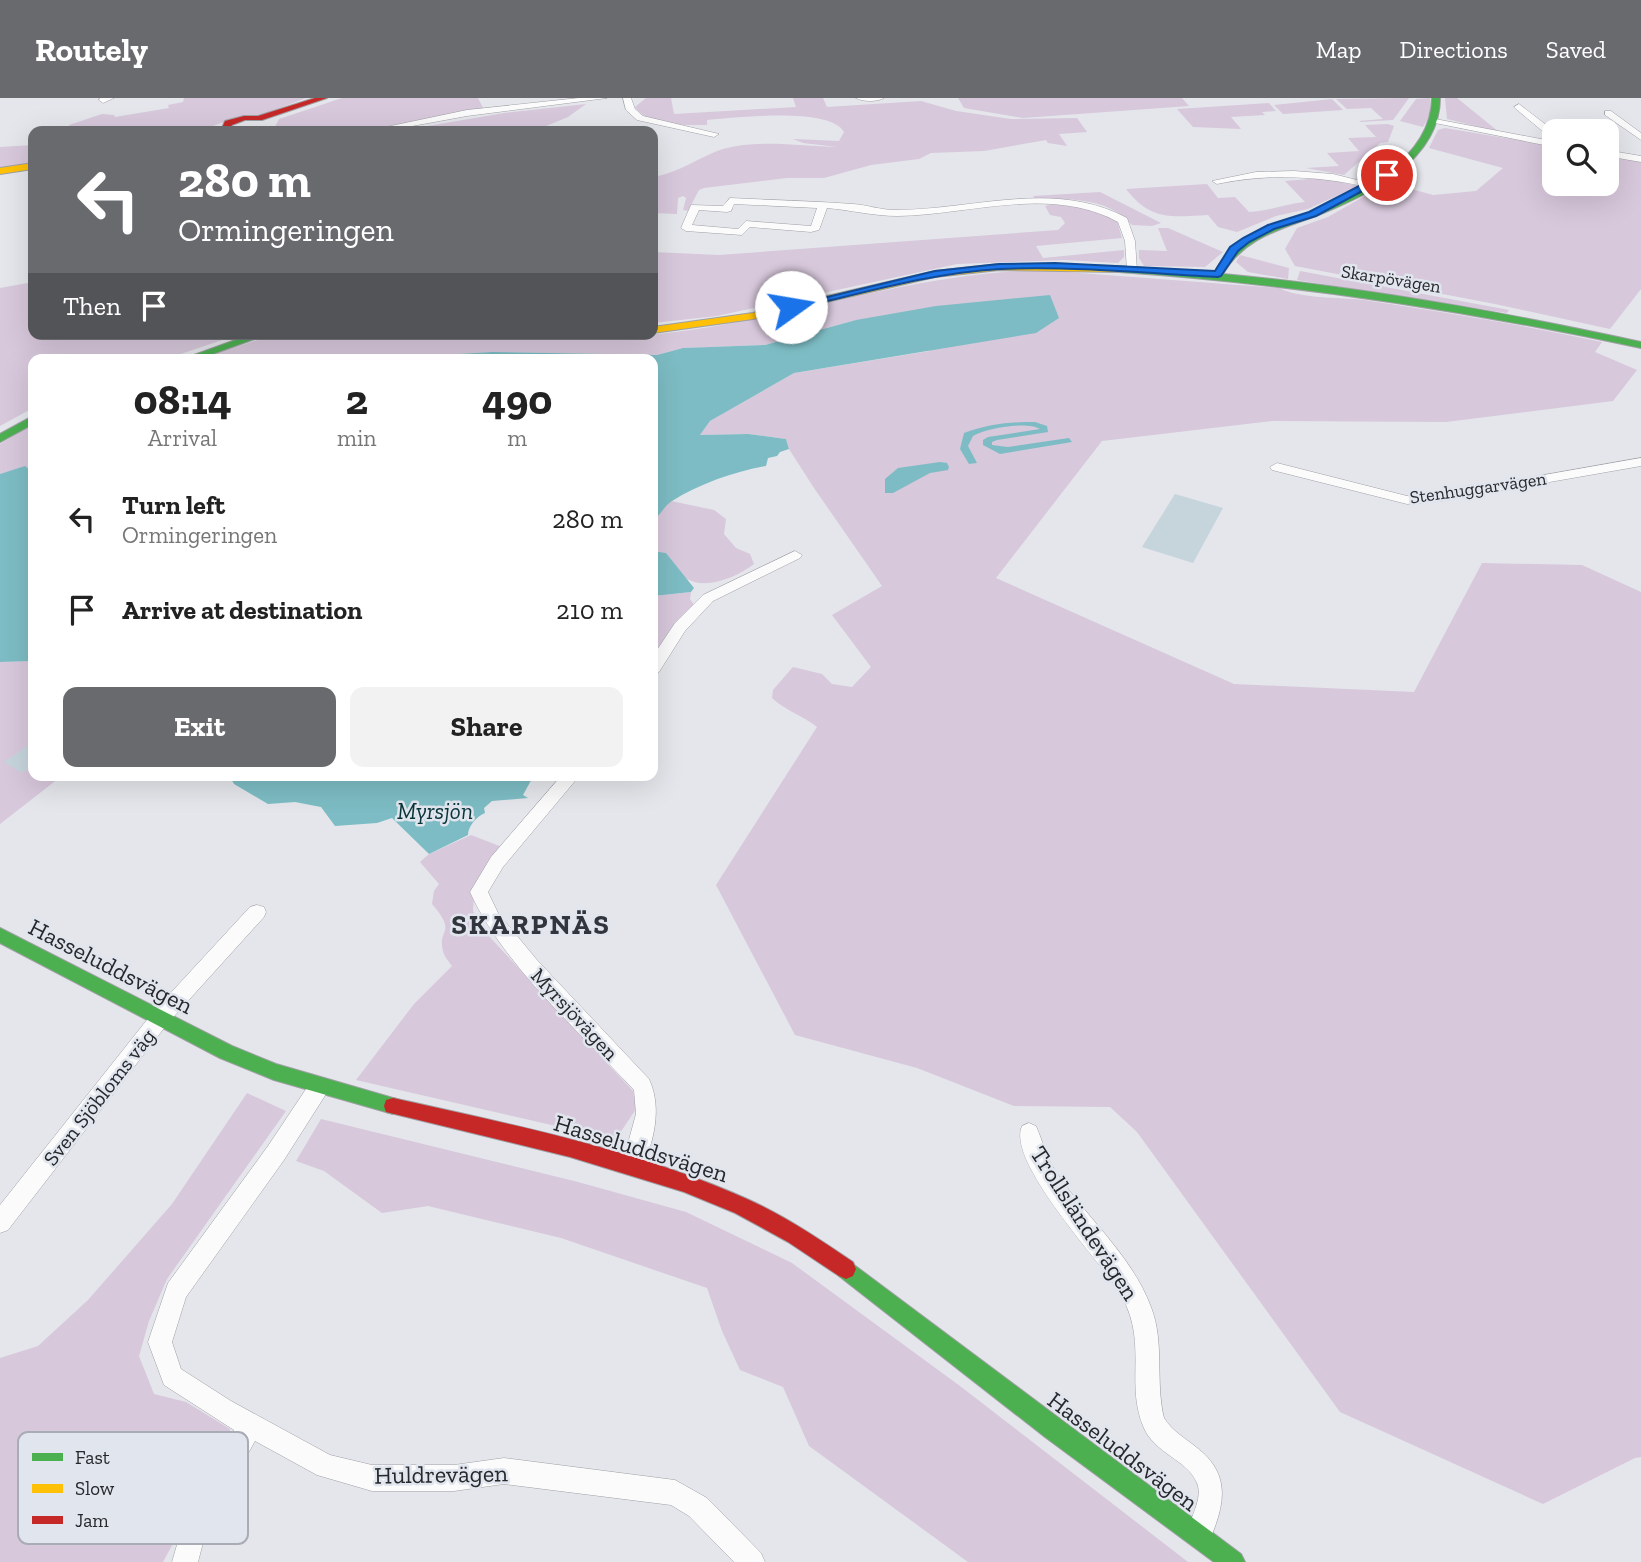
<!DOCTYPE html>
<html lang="en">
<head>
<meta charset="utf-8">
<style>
  body { margin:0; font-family:"Zilla Slab",serif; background:#f2f2f2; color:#222; height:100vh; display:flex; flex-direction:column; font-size:26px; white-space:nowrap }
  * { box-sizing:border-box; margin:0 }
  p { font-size:23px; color:#767676 }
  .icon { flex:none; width:38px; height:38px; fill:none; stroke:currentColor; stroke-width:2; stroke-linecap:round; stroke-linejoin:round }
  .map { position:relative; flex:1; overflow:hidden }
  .drawer { position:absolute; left:28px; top:256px; width:630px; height:427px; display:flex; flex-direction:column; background:#fff; border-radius:14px; box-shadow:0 7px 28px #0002 }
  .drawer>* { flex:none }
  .hud { position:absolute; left:28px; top:28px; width:630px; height:214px; border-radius:14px; box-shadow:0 7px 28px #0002; background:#686a6e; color:#fff; overflow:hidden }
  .buttons { position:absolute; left:1542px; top:21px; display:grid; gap:14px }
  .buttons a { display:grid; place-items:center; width:77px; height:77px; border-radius:14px; background:#fff; box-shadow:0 7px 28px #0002; font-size:35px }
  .pin { position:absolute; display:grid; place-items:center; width:60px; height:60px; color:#fff; margin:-30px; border:4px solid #fff; border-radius:50%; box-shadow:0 2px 7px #0007 }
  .me { position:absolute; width:77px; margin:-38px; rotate:77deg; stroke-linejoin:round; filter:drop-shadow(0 0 5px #0008) }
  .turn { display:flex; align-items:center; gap:24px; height:147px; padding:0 35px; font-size:32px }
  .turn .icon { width:91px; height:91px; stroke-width:2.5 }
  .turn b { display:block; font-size:49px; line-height:60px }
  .then { display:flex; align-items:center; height:66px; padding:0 35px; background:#0003; gap:14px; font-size:26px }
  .eta { display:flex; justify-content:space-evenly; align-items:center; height:119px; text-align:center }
  .eta b { font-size:42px; font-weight:800; line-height:49px }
  .primary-button { display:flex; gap:14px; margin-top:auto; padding:14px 35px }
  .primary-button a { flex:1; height:80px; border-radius:14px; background:#686a6e; color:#fff; font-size:28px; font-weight:800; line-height:80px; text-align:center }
  .primary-button a+a { background:#f2f2f2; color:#222 }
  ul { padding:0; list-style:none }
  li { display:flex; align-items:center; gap:21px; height:91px; padding:0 35px }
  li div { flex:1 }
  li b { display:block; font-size:26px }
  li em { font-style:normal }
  header { display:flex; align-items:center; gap:42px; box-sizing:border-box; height:98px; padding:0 35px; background:#686a6e; color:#fff }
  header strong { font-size:33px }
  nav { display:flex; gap:38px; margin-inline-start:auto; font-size:24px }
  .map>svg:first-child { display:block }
  .green { fill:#d7c8db }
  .water { fill:#7dbcc4 }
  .building { fill:#c6d4dc }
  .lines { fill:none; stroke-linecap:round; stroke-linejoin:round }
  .street-casing { stroke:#9fa0a4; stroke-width:1 }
  .fast-casing { stroke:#9fa0a4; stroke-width:2 }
  .slow-casing { stroke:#9fa0a4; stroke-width:2 }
  .jam-casing { stroke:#9fa0a4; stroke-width:2 }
  .street { fill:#fbfbfc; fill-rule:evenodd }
  .fast { fill:#4caf50; fill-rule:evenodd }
  .slow { fill:#ffc107; fill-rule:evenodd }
  .jam { fill:#c62828; fill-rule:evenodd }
  .route { fill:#1a73e8; stroke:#114b97; stroke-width:2 }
  .labels { text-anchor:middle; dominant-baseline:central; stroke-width:5; stroke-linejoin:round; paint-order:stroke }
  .far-street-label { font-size:18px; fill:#26282b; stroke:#e1e5ee }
  .street-label { font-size:21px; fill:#26282b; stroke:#e1e5ee }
  .water-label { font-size:23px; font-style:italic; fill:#09353a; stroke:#e1e5ee }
  .near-street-label { font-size:24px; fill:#26282b; stroke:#e1e5ee }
  .district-label { font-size:28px; font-weight:bold; letter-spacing:2px; fill:#32353c; stroke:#e1e5ee }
  .key { fill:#e1e5ee; stroke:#a9acb4; stroke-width:2 }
  .key-label { font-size:19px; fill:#26282b }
</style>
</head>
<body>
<header>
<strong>Routely</strong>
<nav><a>Map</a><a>Directions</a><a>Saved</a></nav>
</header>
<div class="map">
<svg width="1641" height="1464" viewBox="0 0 1641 1464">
  <rect width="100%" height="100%" fill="#e4e6eb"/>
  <g class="green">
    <path d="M184,0H306L262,17L226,23L200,33H73L69,27L102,16L114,17L115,19L169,10L168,7L183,4Z"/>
    <path d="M342,0H478L483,10L363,33H279L275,29L279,21Z"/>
    <path d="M646,0H671L674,16L796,9L793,0H823L827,9L921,3L956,13L1011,21L1077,20L1087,34L1059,36L1067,48L1048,45L1046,42L984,53L931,55L919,61L871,67L824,80H787L704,90L699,92L688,113L683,112L686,100L683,98L678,100L677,116L653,115V79C679,75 699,59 723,51C758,41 801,48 837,49L803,45L793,41L839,43L844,34C830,8 734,20 707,22V27C686,27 649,29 635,9Z"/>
    <path d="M958,0H1182L1189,8L1023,20L964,10Z"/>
    <path d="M1409,0L1393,22L1361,24L1359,23L1383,21L1371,10L1347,11L1336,1Z"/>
    <path d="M1430,0V17L1423,29L1400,23L1416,1Z"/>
    <path d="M1445,0H1457L1499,34L1447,21Z"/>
    <path d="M1332,1L1343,12L1283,16L1274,7Z"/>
    <path d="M1269,5L1276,13L1262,14L1265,17L1231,19L1241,31L1193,29L1177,11Z"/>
    <path d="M586,6L568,19L534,33H398L504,15Z"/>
    <path d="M1388,26L1394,28L1388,44L1380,45L1344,77L1306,70L1339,68L1327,55L1359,53L1348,40L1376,39L1365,27Z"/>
    <path d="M1445,30L1554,48V86H1606L1607,58L1641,64V191L1610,231L1495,206L1295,168L1285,151L1297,130L1328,119L1384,87L1393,86L1433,97L1476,93L1503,70L1429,50L1438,32Z"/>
    <path d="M33,47V66L0,71V49Z"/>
    <path d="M1322,80L1358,88L1308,111L1276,118L1237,134L1218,129L1208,117C1171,119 1151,123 1126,91L1207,86L1218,100L1235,99L1249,114C1269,113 1285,106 1305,104L1285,83Z"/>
    <path d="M1100,94L1161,125L1152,128L1132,127C1108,99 1069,101 1035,101L1033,98Z"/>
    <path d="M1053,106H1077L1117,123L1122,140L1036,148L1043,160L1124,152V159L1118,165L1065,162L957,166L717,218L653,225V154L719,157L1058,132L1065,125L1061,119L1050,117L1045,108Z"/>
    <path d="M1158,130H1168L1223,154L1205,169L1144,168L1139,160V152L1167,153Z"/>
    <path d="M1240,157L1289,170L1288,181L1248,174L1236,164Z"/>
    <path d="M1040,172L1279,190C1300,201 1339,199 1364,202C1444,214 1523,227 1602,244L1595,254L1637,272L1613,303L1446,324L1273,323L1102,343L996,480L1234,586L1414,594L1482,465L1582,467L1641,494V1359L1635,1360L1543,1406L1340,1314L1137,1034L1110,1009L1014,1008L917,970L795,937L716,787L817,629C802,617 786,613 772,600L773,592L793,569L822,576L832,586L852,589L871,569L832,517L882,488L814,390L789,351L786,341L748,336L700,337L710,323L794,275L930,253L856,222L765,247L683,250L657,257L492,254L441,257L429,261H199L276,236L645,237C780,226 903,175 1040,172Z"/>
    <path d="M1300,173L1509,212L1507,215L1297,182Z"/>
    <path d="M33,184V236H240L166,261H33V310L0,328V190Z"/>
    <path d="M33,326V375L10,373L0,376V346Z"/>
    <path d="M671,403L714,412L726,421L724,436L736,450L750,456L754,466C737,479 707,492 687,481C678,476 672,462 666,455L653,453V422Z"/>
    <path d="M691,494L690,501L696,510L660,554L653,557V498Z"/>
    <path d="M33,563V677H63L0,726V564Z"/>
    <path d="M471,737L502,749L474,797L473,813L485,834L633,993L636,1011L618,1038L595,1037L356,982L414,906L452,868C449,864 444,858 443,853C437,830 458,836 432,806L434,793L439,786L420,764L429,756Z"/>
    <path d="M247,995L286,1013L167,1181L149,1223L139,1258L154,1296L186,1304L230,1331V1340L163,1464H0V1260L38,1248L88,1202L172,1106Z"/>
    <path d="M321,1021L578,1084L686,1114L792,1165L960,1288L1188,1464H968L809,1348L783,1289L740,1272L722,1233L707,1190L561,1140L428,1108L382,1115L324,1073L296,1063Z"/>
  </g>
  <g class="water">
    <path d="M1050,197L1059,220L1036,235L794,275L710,323L700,337L748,336L786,341L789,351L780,354L777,358L768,360L766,368C733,374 700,386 672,403C664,408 661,417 653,422V261H429L441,257L492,254L657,257L683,250L765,247L856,222L936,208Z"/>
    <path d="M1035,324L1047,328L1048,334L997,342L992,344V347L1008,349L1069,340L1072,344L1000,356L983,347V342L988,339L1040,331C1027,323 987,330 973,338L968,348L977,365L969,366L960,351L964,335C989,326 1009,324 1035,324Z"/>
    <path d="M940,364L947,365L949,369L948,372L930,375L893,395H885V381L898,370Z"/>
    <path d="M25,368L33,375V563L0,564V376Z"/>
    <path d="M653,453L666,455L694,490L691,494L653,498Z"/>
    <path d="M229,677H534L523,697L528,700L492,703L484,710L485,715C477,718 468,728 468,737L429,756L392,720L377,725L335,728L321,709L295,704L268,706L234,686Z"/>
  </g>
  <g class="building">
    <path d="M1175,396L1223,410L1193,465L1142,449Z"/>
    <path d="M33,644V667L22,675L4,664Z"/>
  </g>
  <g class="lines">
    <defs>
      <g id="street">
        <path d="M100,0H114L103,5L99,2Z"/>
        <path d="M579,0H607L467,18L385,33H367L467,12Z"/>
        <path d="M623,0H631L635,11L643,18L719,36L714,39L637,22L626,12Z"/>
        <path d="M856,0H884C878,4 862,4 856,0Z"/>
        <path d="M1519,6L1554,33V49L1430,24L1435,21L1546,42V36L1516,11L1514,9Z"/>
        <path d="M1605,13H1611L1641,35V42L1605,17Z"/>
        <path d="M1606,52L1641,58V64L1606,58Z"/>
        <path d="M1294,73L1333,76L1377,87L1372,90C1320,78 1270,75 1217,86L1212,83L1256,74Z"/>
        <path d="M730,100C771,102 812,103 853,106C867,107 881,112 895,112C973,112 1054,81 1127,120L1135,143L1137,172L1132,175L1127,172L1125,143L1118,124C1050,87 970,117 897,118C874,118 850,112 827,110L819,132L811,134L750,129L742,137L686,133L681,130L691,107L723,108ZM734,106L817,110L811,128L746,123L738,131L692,127L699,112L727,114L731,113Z"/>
        <path d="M1641,360V368L1441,403L1407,406L1272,372L1270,369L1277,365L1407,398L1441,395Z"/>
        <path d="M795,453L802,457L800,460L713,503L685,533L659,574L653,575V558L675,525L703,497Z"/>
        <path d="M562,677H580L503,769L488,794L498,815L537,862L649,981C663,1011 653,1045 641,1074L633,1077L625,1074L622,1067L636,1016L634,992C579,933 503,867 470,794L491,759Z"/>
        <path d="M257,807L264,809L266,814L264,819L168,925L8,1132L0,1135V1107L154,913L250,809Z"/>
        <path d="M319,980L326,982L329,989L326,996L284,1062L186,1199L172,1244L181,1271L231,1303L330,1357L372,1367H454L504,1360L675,1382L707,1400L761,1455L765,1464H734L689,1418L671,1407L504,1386L454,1393H372L317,1377L255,1343L207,1429L198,1464H172L186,1416L234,1332L164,1287L148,1244L168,1185L268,1048L312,982Z"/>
        <path d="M1029,1025L1036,1028C1042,1041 1045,1055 1052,1068C1082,1116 1131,1155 1151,1209C1165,1245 1155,1283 1164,1320C1172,1333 1185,1340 1196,1349C1233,1377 1224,1409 1208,1446L1199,1450L1190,1446C1182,1426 1205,1405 1197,1385C1187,1361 1154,1356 1143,1328C1124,1281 1151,1241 1116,1189C1096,1159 1006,1062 1022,1028Z"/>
      </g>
      <g id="fast">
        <path d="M1432,0H1440C1440,62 1370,96 1321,116C1283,131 1245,138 1223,176C1364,189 1503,214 1641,244V250C1468,213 1295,186 1119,174L1114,171L1119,168L1214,175C1221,162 1229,151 1241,143C1260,129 1284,124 1305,116C1356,96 1431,64 1432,0Z"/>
        <path d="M252,236H268L199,261H183Z"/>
        <path d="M33,318V326L0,344V336Z"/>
        <path d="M0,830L232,948L276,966L393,1000L400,1002L402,1008L400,1014L393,1016L274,982L220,960L0,845Z"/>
        <path d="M846,1161L1241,1456L1245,1464H1214L1045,1339L839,1178L836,1171L839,1164Z"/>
      </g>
      <g id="slow">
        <path d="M33,65V71L0,76V70Z"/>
        <path d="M999,166L1119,168L1124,171L1119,174L999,172L935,179L753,221L653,235V229L753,215L935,173Z"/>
      </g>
      <g id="jam">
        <path d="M315,0H327L262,22H245L232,27L229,32L222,30L225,23L244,18H258Z"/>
        <path d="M393,1000C513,1027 635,1051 747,1101C785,1118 819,1141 853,1164L856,1171L853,1178L846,1181L839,1178L788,1144L735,1115L684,1094L570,1059L386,1014L384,1008L386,1002Z"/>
      </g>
    </defs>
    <use href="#street" class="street-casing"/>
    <use href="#fast" class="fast-casing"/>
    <use href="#slow" class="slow-casing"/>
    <use href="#jam" class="jam-casing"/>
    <use href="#street" class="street"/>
    <use href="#fast" class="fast"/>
    <use href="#slow" class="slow"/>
    <use href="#jam" class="jam"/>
  </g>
  <path class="route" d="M1384,75L1392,77L1316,118L1274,131L1249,144L1238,153L1221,178L1218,179C1145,175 1072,168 1000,171C929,175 860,196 791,212L786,209L935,173L999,166L1055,165L1215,173L1230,149L1243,140L1268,127L1309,114Z"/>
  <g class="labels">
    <g class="far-street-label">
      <text transform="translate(1391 181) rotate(9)">Skarpövägen</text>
      <text transform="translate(1478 390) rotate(-8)">Stenhuggarvägen</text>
    </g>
    <g class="street-label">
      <text transform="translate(575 916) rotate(47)">Myrsjövägen</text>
      <text transform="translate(99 999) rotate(-52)">Sven Sjöbloms väg</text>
    </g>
    <g class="water-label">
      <text x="435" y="713">Myrsjön</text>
    </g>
    <g class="near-street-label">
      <text transform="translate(111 868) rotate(27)">Hasseluddsvägen</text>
      <text transform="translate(641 1050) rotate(17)">Hasseluddsvägen</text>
      <text transform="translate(1085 1125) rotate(57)">Trollsländevägen</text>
      <text transform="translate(1123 1353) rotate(37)">Hasseluddsvägen</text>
      <text transform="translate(441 1376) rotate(-1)">Huldrevägen</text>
    </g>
    <g class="district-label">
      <text x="531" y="826">SKARPNÄS</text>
    </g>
  </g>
  <rect x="18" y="1334" width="230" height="112" rx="10" class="key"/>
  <rect x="32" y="1355" width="31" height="8" fill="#4caf50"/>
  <rect x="32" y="1386" width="31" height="9" fill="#ffc107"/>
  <rect x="32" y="1418" width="31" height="8" fill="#c62828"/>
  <g class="key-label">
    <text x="75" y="1366">Fast</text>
    <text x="75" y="1397">Slow</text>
    <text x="75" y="1429">Jam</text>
  </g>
</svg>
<div class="buttons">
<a><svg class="icon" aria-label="search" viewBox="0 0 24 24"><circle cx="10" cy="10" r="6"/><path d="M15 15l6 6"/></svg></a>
</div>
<div class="pin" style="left:1387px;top:77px;background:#d93025"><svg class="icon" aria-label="arrive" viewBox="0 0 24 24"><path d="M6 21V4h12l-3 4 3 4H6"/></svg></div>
<svg class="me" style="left:791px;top:209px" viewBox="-20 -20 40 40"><circle r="19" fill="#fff"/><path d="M0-13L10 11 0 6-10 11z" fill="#1a73e8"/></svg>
<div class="hud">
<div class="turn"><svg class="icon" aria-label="left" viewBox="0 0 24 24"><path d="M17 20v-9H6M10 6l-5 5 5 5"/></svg><div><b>280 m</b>Ormingeringen</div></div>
<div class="then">Then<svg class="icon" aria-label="arrive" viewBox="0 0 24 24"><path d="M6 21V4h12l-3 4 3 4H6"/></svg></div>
</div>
<section class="drawer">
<div class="eta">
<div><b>08:14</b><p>Arrival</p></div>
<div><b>2</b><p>min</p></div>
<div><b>490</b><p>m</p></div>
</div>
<ul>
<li><svg class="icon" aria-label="left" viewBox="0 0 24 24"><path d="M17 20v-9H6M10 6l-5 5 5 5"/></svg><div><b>Turn left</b><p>Ormingeringen</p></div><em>280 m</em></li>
<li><svg class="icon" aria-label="arrive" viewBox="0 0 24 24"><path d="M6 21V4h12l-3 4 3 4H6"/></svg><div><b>Arrive at destination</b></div><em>210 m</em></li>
</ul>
<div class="primary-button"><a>Exit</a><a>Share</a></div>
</section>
</div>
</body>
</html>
